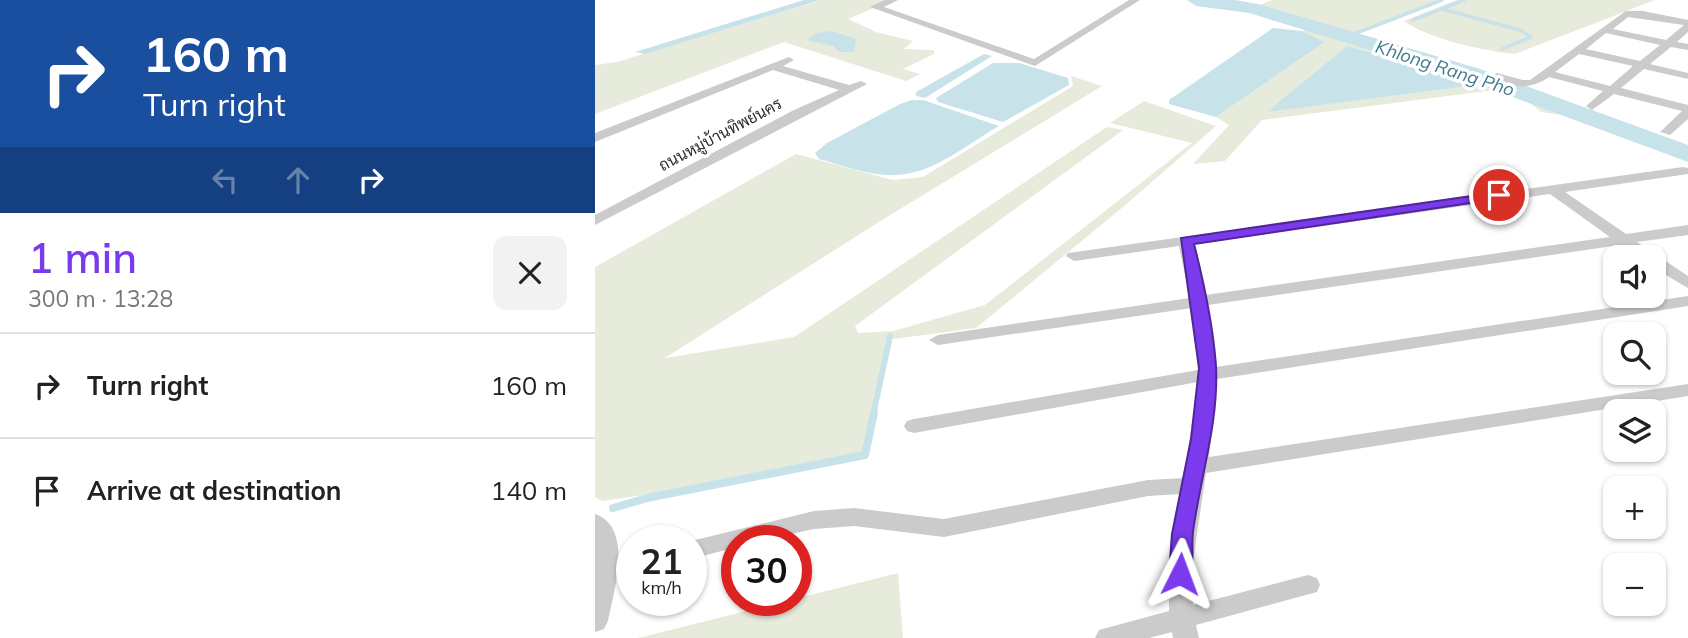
<!DOCTYPE html>
<html lang="en">
<head>
<meta charset="utf-8">
<style>
  body { margin:0; font-family:Mulish,Sarabun,sans-serif; background:#f2f2f2; color:#222; height:100vh; display:flex; flex-direction:column; font-size:26px; white-space:nowrap }
  * { box-sizing:border-box; margin:0 }
  p { font-size:23px; color:#767676 }
  .icon { flex:none; width:38px; height:38px; fill:none; stroke:currentColor; stroke-width:2; stroke-linecap:round; stroke-linejoin:round }
  .map { position:relative; flex:1; overflow:hidden }
  .sheet { display:flex; flex-direction:column; background:#fff; width:595px }
  .sheet>* { flex:none }
  .hud { background:#1a4fa0; color:#fff; overflow:hidden }
  .fabs { position:absolute; left:1008px; top:245px; display:grid; gap:14px }
  .fabs a { display:grid; place-items:center; width:63px; height:63px; border-radius:14px; background:#fff; box-shadow:0 2px 5px #0004; font-size:35px }
  .speed { position:absolute; left:21px; top:525px; display:flex; gap:14px; font-size:35px; font-weight:700; text-align:center }
  .speed>* { display:grid; place-content:center; width:91px; height:91px; border-radius:50%; background:#fff; box-shadow:0 2px 5px #0004; line-height:1 }
  .speed small { font-size:18px; font-weight:400 }
  .speed .limit { border:10px solid #d22; background:#fff; color:#111 }
  .pin { position:absolute; display:grid; place-items:center; width:60px; height:60px; color:#fff; margin:-30px; border:4px solid #fff; border-radius:50%; box-shadow:0 2px 7px #0007 }
  .me { position:absolute; width:77px; margin:-38px; rotate:3deg; stroke-linejoin:round; filter:drop-shadow(0 0 5px #0008) }
  .turn { display:flex; align-items:center; gap:24px; height:147px; padding:0 28px; font-size:32px }
  .turn .icon { width:91px; height:91px; stroke-width:2.5 }
  .turn b { display:block; font-size:49px; line-height:60px }
  .lanes { display:flex; align-items:center; height:66px; padding:0 28px; background:#0003; justify-content:center; gap:35px; direction:ltr }
  .lanes .off { opacity:.35 }
  .round { display:grid; place-items:center; flex:none; width:74px; height:74px; border-radius:14px; background:#f2f2f2 }
  .overview { display:flex; align-items:center; justify-content:space-between; height:119px; padding:0 28px }
  h1 { font-size:42px; font-weight:600; line-height:52px; color:#7c3aed }
  ul { padding:0; list-style:none }
  li { display:flex; align-items:center; gap:21px; height:105px; padding:0 28px; border-top:2px solid #e0e0e0 }
  li div { flex:1 }
  li b { display:block; font-size:26px }
  li em { font-style:normal }
  main { display:flex; flex:1; min-height:0 }
  .map>svg:first-child { display:block }
  .green { fill:#e6ebdc; fill-rule:evenodd }
  .water { fill:#c8e2ea }
  .lines { fill:none; stroke-linecap:round; stroke-linejoin:round }
  .stream-far2 { stroke:#c8e2ea; stroke-width:3.5 }
  .stream-far1 { stroke:#c8e2ea; stroke-width:6 }
  .stream { stroke:#c8e2ea; stroke-width:8 }
  .canal { fill:#c8e2ea; fill-rule:evenodd }
  .river { fill:#c8e2ea; fill-rule:evenodd }
  .street { fill:#cbcbcb; fill-rule:evenodd }
  .route { fill:#7c3aed; stroke:#51269a; stroke-width:2 }
  .labels { text-anchor:middle; dominant-baseline:central; stroke-width:7; stroke-linejoin:round; paint-order:stroke }
  .far-street-label { font-size:16px; fill:#2e2e2e; stroke:#fff }
  .far-water-label { font-size:18px; font-style:italic; fill:#3e7a8d; stroke:#fff }
</style>
</head>
<body>
<main>
<section class="sheet">
<div class="hud">
<div class="turn"><svg class="icon" aria-label="right" viewBox="0 0 24 24"><path d="M7 20v-9h11M14 6l5 5-5 5"/></svg><div><b>160 m</b>Turn right</div></div>
<div class="lanes"><svg class="icon off" aria-label="left" viewBox="0 0 24 24"><path d="M17 20v-9H6M10 6l-5 5 5 5"/></svg><svg class="icon off" aria-label="ahead" viewBox="0 0 24 24"><path d="M12 20V5M6 11l6-6 6 6"/></svg><svg class="icon" aria-label="right" viewBox="0 0 24 24"><path d="M7 20v-9h11M14 6l5 5-5 5"/></svg></div>
</div>
<div class="overview"><div><h1>1 min</h1><p>300 m · 13:28</p></div><a class="round"><svg class="icon" aria-label="close" viewBox="0 0 24 24"><path d="M6 6l12 12M18 6L6 18"/></svg></a></div>
<ul>
<li><svg class="icon" aria-label="right" viewBox="0 0 24 24"><path d="M7 20v-9h11M14 6l5 5-5 5"/></svg><div><b>Turn right</b></div><em>160 m</em></li>
<li><svg class="icon" aria-label="arrive" viewBox="0 0 24 24"><path d="M6 21V4h12l-3 4 3 4H6"/></svg><div><b>Arrive at destination</b></div><em>140 m</em></li>
</ul>
</section>
<div class="map">
<svg width="1093" height="638" viewBox="0 0 1093 638">
  <rect width="100%" height="100%" fill="#fff"/>
  <g class="green">
    <path d="M226,0H297L253,19L281,32L318,41L309,49L339,50V54L308,69L325,74L311,81L189,42L0,114V65L22,62Z"/>
    <path d="M677,0H845L758,34L745,33L665,5Z"/>
    <path d="M862,0H1060L920,54C890,51 833,39 809,21Z"/>
    <path d="M714,29L871,75L988,118L946,112L934,102L899,90L667,120L630,161L598,164L634,125L621,117L730,42L707,31ZM822,66L869,79L674,111Z"/>
    <path d="M476,76L507,86L287,220L70,358L199,337L512,127L528,130L260,326L263,333L298,331L390,305L597,143L515,123L549,101L621,126L528,207L381,328L291,340L268,452L83,490L7,501L0,497V267L201,154L298,180L328,177L478,86Z"/>
    <path d="M303,573L308,638H43Z"/>
  </g>
  <g class="water">
    <path d="M678,28L707,31L730,42L621,117L574,104V100Z"/>
    <path d="M237,31L261,39L259,52H245L238,46L212,40L222,33Z"/>
    <path d="M752,46L869,79L872,86L672,112Z"/>
    <path d="M389,54L397,56L330,98L321,96V92Z"/>
    <path d="M424,63L473,78L474,85L408,122L343,102L341,98L398,63Z"/>
    <path d="M317,100H328L404,126C369,146 334,178 292,175C270,174 246,165 224,159L220,153L232,143L305,104Z"/>
  </g>
  <g class="lines">
    <g class="stream-far2">
      <path d="M847,9L925,30L936,37L907,49"/>
      <path d="M818,20L869,0"/>
      <path d="M751,37L847,0"/>
    </g>
    <path class="stream-far1" d="M278,415L295,336"/>
    <path class="stream" d="M18,508L52,498L270,455L279,413"/>
    <path class="canal" d="M209,0H225L50,54L40,52Z"/>
    <path class="river" d="M592,0H640L663,4L882,68L1093,145V162L866,78L654,13L601,6Z"/>
    <g class="street">
      <path d="M290,0H303L289,7L439,59L534,0H545L440,66L275,7Z"/>
      <path d="M1031,11H1048L1093,20V32L1082,42L1093,44V50L1076,47L1055,64L1093,73V79L1049,69L1026,88L1093,105V119L1075,135L1065,132L1087,111L1019,94L997,110L991,106L1008,91L954,77C936,90 915,89 896,76L902,73L928,80H935ZM1033,17L1089,25L1071,40L1018,29ZM1011,33L1065,45L1045,61L991,49ZM984,54L1038,66L1015,86L960,72Z"/>
      <path d="M194,57L199,60L188,66L254,85L266,81L272,84L0,225V215L199,110L244,90L178,70L0,142V133Z"/>
      <path d="M1088,167L1093,168V174L970,192L1031,234L1093,225V235L1042,242L1093,276V288L1059,268V257H1043L1025,245L613,305L621,367L1093,296V306L622,379L614,457L1093,384V396L611,473L598,561V605L713,575L722,578L725,585L722,592L601,625L604,638H578L577,632L554,638H500L504,630L574,611V561L585,494L553,496L349,537L259,526L219,529L165,541H142V547L96,559V541L219,511L259,508L349,519L553,480L589,478L603,382L319,433L312,431L309,426L312,421L319,419L603,370L597,308L343,345L334,340L343,335L595,298L584,246L479,261L471,256L473,253ZM955,194L1015,237L611,295L599,244Z"/>
      <path d="M0,514C39,527 19,592 13,621L9,629L0,632Z"/>
    </g>
  </g>
  <path class="route" d="M904,192L911,195L909,198L599,244C609,283 618,325 621,366C624,422 605,478 598,532C596,548 600,566 593,580L585,583L578,580L574,574L577,534L596,439L604,368L586,238Z"/>
  <g class="labels">
    <g class="far-street-label">
      <text transform="translate(125 134) rotate(-28)">ถนนหมู่บ้านทิพย์นคร</text>
    </g>
    <g class="far-water-label">
      <text transform="translate(850 68) rotate(18)">Khlong Rang Pho</text>
    </g>
  </g>
</svg>
<div class="fabs">
<a><svg class="icon" aria-label="sound" viewBox="0 0 24 24"><path d="M4 9h4l5-4v14l-5-4H4zM17 9q2 3 0 6"/></svg></a>
<a><svg class="icon" aria-label="search" viewBox="0 0 24 24"><circle cx="10" cy="10" r="6"/><path d="M15 15l6 6"/></svg></a>
<a><svg class="icon" aria-label="layers" viewBox="0 0 24 24"><path d="M12 4l9 5-9 5-9-5zM3 14l9 5 9-5"/></svg></a>
<a>+</a>
<a>−</a>
</div>
<div class="speed"><div>21<small>km/h</small></div><div class="limit">30</div></div>
<div class="pin" style="left:904px;top:195px;background:#d93025"><svg class="icon" aria-label="arrive" viewBox="0 0 24 24"><path d="M6 21V4h12l-3 4 3 4H6"/></svg></div>
<svg class="me" style="left:585px;top:574px" viewBox="-20 -20 40 40"><path d="M0-17L14 15 0 8-14 15z" fill="#7c3aed" stroke="#fff" stroke-width="4"/></svg>
</div>
</main>
</body>
</html>
